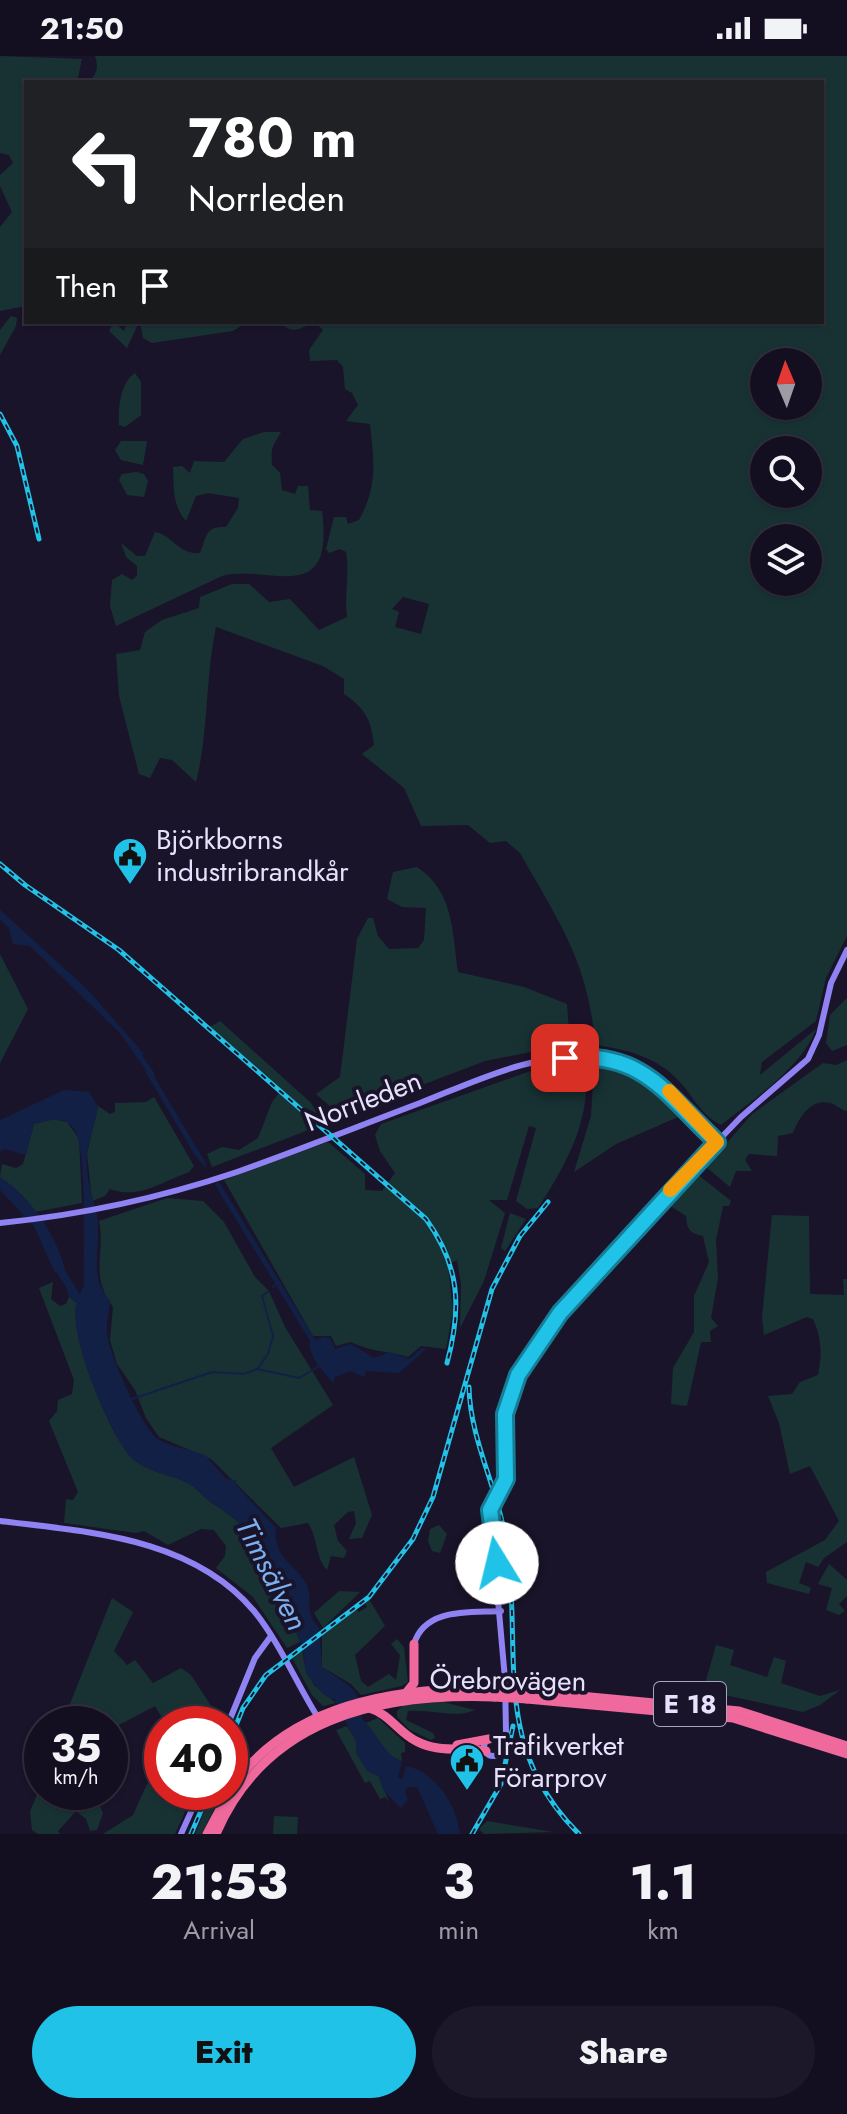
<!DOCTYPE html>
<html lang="en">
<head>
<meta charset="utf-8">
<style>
  body { margin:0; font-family:Jost,sans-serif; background:#1d1829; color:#f1f3f6; height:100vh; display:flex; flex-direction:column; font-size:30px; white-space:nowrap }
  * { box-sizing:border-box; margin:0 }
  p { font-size:26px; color:#9d9ca5 }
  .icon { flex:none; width:44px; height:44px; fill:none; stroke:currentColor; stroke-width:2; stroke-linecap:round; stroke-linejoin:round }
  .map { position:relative; height:1778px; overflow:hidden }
  .panel { display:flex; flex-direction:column; background:#140f20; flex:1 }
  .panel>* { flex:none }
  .hud { position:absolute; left:24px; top:24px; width:800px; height:244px; border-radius:0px; box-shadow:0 2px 6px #0004,0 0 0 2px #332f3e; background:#202124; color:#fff; overflow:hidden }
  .needle { width:52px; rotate:358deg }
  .controls { position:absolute; left:750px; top:292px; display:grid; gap:16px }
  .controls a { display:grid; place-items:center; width:72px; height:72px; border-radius:50%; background:#140f20; box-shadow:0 2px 6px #0004,0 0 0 2px #332f3e; font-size:40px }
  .speed { position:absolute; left:24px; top:1650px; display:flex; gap:16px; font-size:40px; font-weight:700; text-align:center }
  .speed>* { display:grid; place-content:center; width:104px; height:104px; border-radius:50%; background:#140f20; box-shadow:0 2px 6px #0004,0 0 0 2px #332f3e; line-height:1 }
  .speed small { font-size:20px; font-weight:400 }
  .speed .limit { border:12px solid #d22; background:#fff; color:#111 }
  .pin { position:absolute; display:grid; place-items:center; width:68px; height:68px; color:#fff; margin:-34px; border-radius:16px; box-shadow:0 4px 12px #0006 }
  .me { position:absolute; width:88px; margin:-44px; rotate:351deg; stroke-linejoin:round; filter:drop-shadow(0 0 6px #0008) }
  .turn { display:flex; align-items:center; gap:28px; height:168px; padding:0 32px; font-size:36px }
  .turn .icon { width:104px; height:104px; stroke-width:2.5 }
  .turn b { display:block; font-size:56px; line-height:68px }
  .then { display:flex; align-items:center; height:76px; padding:0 32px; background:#0003; gap:16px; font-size:30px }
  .eta { display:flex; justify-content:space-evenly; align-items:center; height:136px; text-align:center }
  .eta b { font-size:48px; font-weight:800; line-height:56px }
  .cta { display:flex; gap:16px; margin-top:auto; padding:16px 32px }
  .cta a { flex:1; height:92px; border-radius:48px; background:#21c2e7; color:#111; font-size:32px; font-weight:800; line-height:92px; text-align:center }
  .cta a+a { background:#1d1829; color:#f1f3f6 }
  .status { display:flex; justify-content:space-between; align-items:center; height:56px; padding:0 40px; background:#140f20; direction:ltr }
  .status svg { height:22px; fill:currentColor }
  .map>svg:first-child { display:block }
  .green { fill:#183234; fill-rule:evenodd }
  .water { fill:#122046 }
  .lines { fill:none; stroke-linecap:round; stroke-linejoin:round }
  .stream { stroke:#122046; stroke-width:2 }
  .canal { stroke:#122046; stroke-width:5 }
  .river { stroke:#122046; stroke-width:8 }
  .secondary { stroke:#8f82f2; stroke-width:6 }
  .highway { stroke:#ef699d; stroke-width:9 }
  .rail-casing { stroke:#21c2e7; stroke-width:5 }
  .rail { stroke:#1a142a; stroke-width:2; stroke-dasharray:6; stroke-linecap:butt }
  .highway-bridge { stroke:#ef699d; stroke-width:9 }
  .route-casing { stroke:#157e96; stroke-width:20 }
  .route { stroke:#21c2e7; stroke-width:14 }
  .slow { stroke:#f59e0b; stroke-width:14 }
  .labels { text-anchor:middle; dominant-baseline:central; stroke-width:8; stroke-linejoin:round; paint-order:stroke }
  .shield { fill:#1a142a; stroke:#a9a4bd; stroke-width:2 }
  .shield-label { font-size:26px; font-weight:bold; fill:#e6e1fc }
  .poi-label { font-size:28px; fill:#e6e1fc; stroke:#1a142a; text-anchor:start }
  .street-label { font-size:28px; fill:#e6e1fc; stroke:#1a142a }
  .water-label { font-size:30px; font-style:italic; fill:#7aaff1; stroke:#1a142a }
</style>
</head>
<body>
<div class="status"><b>21:50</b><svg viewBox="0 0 49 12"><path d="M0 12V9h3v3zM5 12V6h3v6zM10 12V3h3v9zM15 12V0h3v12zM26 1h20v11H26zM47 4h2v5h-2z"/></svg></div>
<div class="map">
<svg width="847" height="1778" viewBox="0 0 847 1778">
  <rect width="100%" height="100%" fill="#1a142a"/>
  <g class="green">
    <path d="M0,0L82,3L77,26H26V247L21,251L0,255V171L12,156L0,130V119L13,107L9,99L0,97Z"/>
    <path d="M95,0H847V880L826,922L816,965L762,1006L760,1019L816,973C802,1011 753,1044 721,1069C700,1058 694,1041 679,1025C657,1001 626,993 595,989C589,907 559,866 520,797L506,785L490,787L468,769L421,770L404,732L362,698L374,689C371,664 366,653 344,638V623L323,610L216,571C205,622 209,675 196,726L172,704L160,702L150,722L139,718L119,640L116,598L140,594L145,576L162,564L199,552L200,541L232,528H249L269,546L290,543L319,574L347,561C344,538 350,519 346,496L340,493L329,497L326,493L334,461H346L348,468L359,464C378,429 374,406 370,368L346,365L358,349L352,337L345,333L343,311L337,304L310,305L309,294L323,274L314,266C300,273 292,279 280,266H822V26H88C97,18 99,12 95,0ZM764,306H808V350H764ZM764,394H808V438H764ZM764,482H808V526H764ZM403,541L429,548L421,578L395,571L399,556L392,553Z"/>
    <path d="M11,260L17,262L16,270L0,299V274Z"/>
    <path d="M114,266L124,275L127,266H139L127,292L109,275Z"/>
    <path d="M140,266H247L233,275L152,287L143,282Z"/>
    <path d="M135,317L141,326V359L125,371L119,369C118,352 120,327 135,317Z"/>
    <path d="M264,376H281C272,392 271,390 272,409L280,417L282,434L295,438L298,430H308L310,454L322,455C335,554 267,507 222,520L116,570L110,550L112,524L122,518L132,524L137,520V510L126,501L121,487L137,500H145L155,476C173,479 178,499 200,497C207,480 205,470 226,471L238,452L239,442L208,437L196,440L186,465C172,449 174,431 173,411L182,410L190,417L194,405L224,406L243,383Z"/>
    <path d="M121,385H147L143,409L121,404L115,394Z"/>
    <path d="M136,416L144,418L148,425L144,441L127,439L119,424L122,418Z"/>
    <path d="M417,811C454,835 452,876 458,916L524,931L567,948L570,988L485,1005L346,1058L333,1053L316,1038L340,1021L357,883L368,862H373L378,880L389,893L418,892L424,884L426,852L402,851L387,843L393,816Z"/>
    <path d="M0,898L28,953L0,1007Z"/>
    <path d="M847,942V989L832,995L826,987L830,959Z"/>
    <path d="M220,965L310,1046L319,1059L309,1065L311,1073L212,1111L207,1098L222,1091L239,1094L258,1082L272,1046L282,1033L210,971Z"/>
    <path d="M847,1004V1055C840,1054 836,1048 830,1047C810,1042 799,1062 793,1077L778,1080L777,1100L749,1098L745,1104L752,1115H736L730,1131L706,1111L752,1058L823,1007L836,1009Z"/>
    <path d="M584,1007C594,1060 566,1109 538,1152L527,1153L516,1145L536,1072L529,1070L507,1144H489L505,1157L484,1225L460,1272L461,1228L457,1204L448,1209L453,1255L446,1293L421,1290L408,1301C385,1294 374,1297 351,1286L336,1290L331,1280H313L224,1124L328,1086L365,1118V1134L382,1135L395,1117L380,1095L375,1079L381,1068L539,1012Z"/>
    <path d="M594,1008L643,1026L685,1058L616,1088L574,1116L591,1060Z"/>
    <path d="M154,1041L194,1110L189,1116C163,1125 139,1144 110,1133L105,1140L92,1145L87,1097L98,1050L110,1058L115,1056V1047L146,1046Z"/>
    <path d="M53,1063L67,1066L79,1083L82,1147L35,1156L22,1139L0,1121L2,1108L16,1112L23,1108L34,1068Z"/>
    <path d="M697,1118L731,1145L729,1150H723L716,1184L718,1222L711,1262L718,1270L710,1275L711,1286H701L687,1350L671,1348L673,1312L694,1276V1240L709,1206L703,1180C689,1177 687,1173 686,1160L669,1149Z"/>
    <path d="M167,1142L203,1145L224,1166L255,1221L269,1235L285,1271L333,1349L271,1392L294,1431L354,1401L372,1459L362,1482L349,1483L356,1467L354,1455L348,1456L334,1469L338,1485L347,1495L344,1502L331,1500L327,1514C315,1501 318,1482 308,1467L281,1472L211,1403L159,1381L146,1362L135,1334L117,1308L110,1284L113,1251C89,1219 106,1196 99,1165Z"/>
    <path d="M510,1157L526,1163L505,1195L501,1192Z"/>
    <path d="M772,1159L809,1160L810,1238L844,1239L843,1223H847V1486L824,1502L818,1511L806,1506L799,1527L811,1532L809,1538L767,1527L766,1516L825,1484L839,1465L810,1410L790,1418L779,1367L768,1340L792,1338L800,1326L818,1319C822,1298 822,1283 813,1263L807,1261L764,1279L762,1261Z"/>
    <path d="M53,1226L51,1243L60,1250L66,1248L69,1241L77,1247C67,1276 110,1380 132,1402C146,1416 170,1418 188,1427C197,1432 203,1441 212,1447C239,1464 263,1483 262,1518L279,1530L300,1586L287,1592L253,1541L216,1512L225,1500L226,1490L214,1474L201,1473L168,1489L144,1475L136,1477L64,1467L66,1443L73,1444L78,1436L49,1365L57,1355L58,1344L72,1338L74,1324L39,1232Z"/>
    <path d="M439,1469L447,1478L440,1497L432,1495L428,1485L430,1473Z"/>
    <path d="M829,1508L847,1524V1540L839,1548L845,1555L839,1559L826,1554L832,1532L818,1528Z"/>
    <path d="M339,1535L360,1536L323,1572L314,1557Z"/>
    <path d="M112,1542L133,1556L114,1595L127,1609L135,1604L153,1627L181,1612L191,1619L213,1653L202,1652L197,1663L204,1664V1668H166L155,1650L117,1670L114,1678L110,1668H62Z"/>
    <path d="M369,1543L385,1570L355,1599L361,1625L368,1631L389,1618L396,1624L400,1599L391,1588L397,1583L404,1591L408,1626L402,1630L361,1639L351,1628L322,1611V1578L355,1553L359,1556L367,1551L365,1546Z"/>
    <path d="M716,1589L734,1594L730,1609L767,1621L774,1601L786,1605L781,1627L820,1640L840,1634L820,1649L803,1656L711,1636L705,1628Z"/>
    <path d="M302,1590L304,1607L314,1629L336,1647L323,1650L312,1639L291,1600Z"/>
    <path d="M443,1646L475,1654C455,1663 434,1653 408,1655L406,1664L433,1677L435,1682L431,1684L410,1674L397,1661V1655L404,1649Z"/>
    <path d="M378,1662L405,1687V1696L401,1697L402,1705L391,1701L366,1667Z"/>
    <path d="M347,1670L379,1721L389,1746L385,1741L380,1743L370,1725L365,1727L336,1674Z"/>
    <path d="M162,1677V1736H194L175,1778H103L133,1759L148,1726Z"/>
    <path d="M42,1727V1736H93L103,1757L97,1774L90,1775L86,1763L76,1755L58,1775L60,1778H38L32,1774L30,1755Z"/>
    <path d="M212,1736H222L202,1778H195Z"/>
    <path d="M274,1760L298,1761L297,1778H273Z"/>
    <path d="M487,1765L553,1776L484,1778L479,1773Z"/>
  </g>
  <g class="water">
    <path d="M0,854L86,932L144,998L137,1002L121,978L30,890L13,888L9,872L0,863Z"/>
    <path d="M149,1012L204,1104L207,1113L195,1099L145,1015Z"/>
    <path d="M64,1034L89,1036L98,1050C96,1066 89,1082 87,1099C85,1121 93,1140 97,1160C102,1187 87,1222 110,1244C110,1255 106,1265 107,1276C108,1296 142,1372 158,1383C174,1393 189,1392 205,1399L226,1423L236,1424V1429L276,1472C273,1499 290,1505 304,1524C315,1538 303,1559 319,1571L322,1611C348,1631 358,1626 362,1663C377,1676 382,1698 402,1705L398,1722L402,1723L406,1710C436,1716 457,1750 460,1778H438L417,1731H408L405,1736L408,1744L401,1752L383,1734L379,1721L367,1715L356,1697V1686L335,1644L324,1639L306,1618L303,1593L279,1530L261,1518C263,1483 239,1464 212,1447C203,1441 197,1432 188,1427C170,1418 146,1416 132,1402C110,1380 67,1276 77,1247L69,1241L66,1233L79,1239L84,1230C83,1200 88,1094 74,1073C64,1059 48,1064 34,1068L26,1099L5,1093L0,1095V1064Z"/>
    <path d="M0,1121C30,1140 57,1180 65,1214L55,1217L34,1170L0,1134Z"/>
    <path d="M323,1281L330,1282L335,1293L351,1288L374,1302L390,1296L409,1303L422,1292L426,1293L399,1317L366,1315L364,1321L350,1315L335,1321L333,1327C322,1313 312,1306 309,1287Z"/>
  </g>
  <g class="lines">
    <g class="stream">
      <path d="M273,1231L275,1229"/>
      <path d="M258,1312L268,1298L273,1280L262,1240L269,1235"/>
      <path d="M132,1343L212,1316L244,1318L257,1313L299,1322L318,1311"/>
    </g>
    <g class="canal">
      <path d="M137,997L152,1018"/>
      <path d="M218,1129L313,1285"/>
    </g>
    <path class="river" d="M56,1207L76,1240"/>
    <g class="secondary">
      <path d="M0,1167C81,1159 160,1142 237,1116C299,1094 359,1070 420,1047C474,1026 541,992 601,1003C660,1013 677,1049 717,1086"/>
      <path d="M0,1465C88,1476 192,1481 254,1555C279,1586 296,1626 317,1660"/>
      <path d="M414,1588C425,1551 471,1557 501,1555"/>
      <path d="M228,1668L255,1602L271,1580"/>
      <circle cx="493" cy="1691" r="9"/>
      <path d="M502,1688L506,1676L505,1623L490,1454L506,1423L505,1358L515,1326L550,1269L642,1164L741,1061L808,1003L819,979L831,927L847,894"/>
      <path d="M181,1778L200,1736"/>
    </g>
    <g class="highway">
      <path d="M527,1635L739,1655L847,1690"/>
      <path d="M406,1637L414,1627V1588"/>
      <path d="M527,1643L733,1662L847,1698"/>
      <path d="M369,1652C390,1658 398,1676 416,1685C438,1697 462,1691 486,1695"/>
      <path d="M457,1689L489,1683"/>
      <path d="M230,1734C287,1648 398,1630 494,1633"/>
      <path d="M207,1778L229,1736"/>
      <path d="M216,1778C265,1663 378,1637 494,1641"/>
    </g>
    <defs>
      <g id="rail">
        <path d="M0,358L17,390L39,483"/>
        <path d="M0,808L25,829L119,894L426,1163C460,1210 462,1252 447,1307"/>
        <path d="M469,1331C470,1382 496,1429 505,1479C525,1591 487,1687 579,1778"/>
        <path d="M230,1684L243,1652L266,1619L369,1541L413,1483L433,1441L492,1233L520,1180L548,1146"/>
        <path d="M191,1778L209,1736"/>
        <path d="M472,1778L501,1728L513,1670"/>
      </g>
    </defs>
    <use href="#rail" class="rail-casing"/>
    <use href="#rail" class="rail"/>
    <g class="highway-bridge">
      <path d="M494,1633L527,1635"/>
      <path d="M494,1641L527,1643"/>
    </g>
  </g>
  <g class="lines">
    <defs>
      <path id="route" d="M497,1507L490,1454L506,1423L505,1358L518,1319L560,1257L717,1086C666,1039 645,995 565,1002"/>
    </defs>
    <use href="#route" class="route-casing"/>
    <use href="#route" class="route"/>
    <path class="slow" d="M669,1035L717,1086L670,1134"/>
  </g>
  <defs>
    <symbol id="civic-pin" viewBox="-11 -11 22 30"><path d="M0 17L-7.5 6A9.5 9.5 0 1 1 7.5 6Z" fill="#21c2e7" stroke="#1a142a"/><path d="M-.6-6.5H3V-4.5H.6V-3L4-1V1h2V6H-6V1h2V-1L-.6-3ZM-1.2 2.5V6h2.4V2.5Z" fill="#111"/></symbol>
  </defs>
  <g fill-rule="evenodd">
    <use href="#civic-pin" x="110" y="779" width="40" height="54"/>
    <use href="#civic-pin" x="447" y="1685" width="40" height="54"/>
  </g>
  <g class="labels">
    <rect class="shield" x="654" y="1626" width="72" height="44" rx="6"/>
    <g class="shield-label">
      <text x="690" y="1648">E 18</text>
    </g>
    <g class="poi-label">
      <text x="156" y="783">Björkborns<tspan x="156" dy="32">industribrandkår</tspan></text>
      <text x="493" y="1689">Trafikverket<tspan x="493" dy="32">Förarprov</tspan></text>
    </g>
    <g class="street-label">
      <text transform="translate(363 1045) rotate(-21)">Norrleden</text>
      <text transform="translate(508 1624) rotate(1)">Örebrovägen</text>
    </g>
    <g class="water-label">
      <text transform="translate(272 1518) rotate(63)">Timsälven</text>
    </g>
  </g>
</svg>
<div class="controls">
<a><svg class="needle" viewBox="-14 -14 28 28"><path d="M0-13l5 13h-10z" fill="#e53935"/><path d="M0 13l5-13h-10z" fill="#9d9ca5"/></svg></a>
<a><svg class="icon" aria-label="search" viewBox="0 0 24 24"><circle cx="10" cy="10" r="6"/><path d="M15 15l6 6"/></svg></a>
<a><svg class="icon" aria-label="layers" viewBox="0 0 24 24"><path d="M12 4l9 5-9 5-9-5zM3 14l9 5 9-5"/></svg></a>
</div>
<div class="speed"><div>35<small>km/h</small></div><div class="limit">40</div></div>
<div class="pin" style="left:565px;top:1002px;background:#d93025"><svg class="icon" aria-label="arrive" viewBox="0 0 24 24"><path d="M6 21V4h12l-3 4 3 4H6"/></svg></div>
<svg class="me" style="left:497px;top:1507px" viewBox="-20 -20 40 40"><circle r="19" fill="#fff"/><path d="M0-13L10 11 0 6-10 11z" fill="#21c2e7"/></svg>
<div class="hud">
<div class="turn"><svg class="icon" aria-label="left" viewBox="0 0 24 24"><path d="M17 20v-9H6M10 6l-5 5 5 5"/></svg><div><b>780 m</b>Norrleden</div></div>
<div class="then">Then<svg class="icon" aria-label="arrive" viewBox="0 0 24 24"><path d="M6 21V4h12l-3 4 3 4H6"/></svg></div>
</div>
</div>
<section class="panel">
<div class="eta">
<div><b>21:53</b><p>Arrival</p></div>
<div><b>3</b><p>min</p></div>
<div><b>1.1</b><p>km</p></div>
</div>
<div class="cta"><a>Exit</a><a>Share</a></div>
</section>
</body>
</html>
